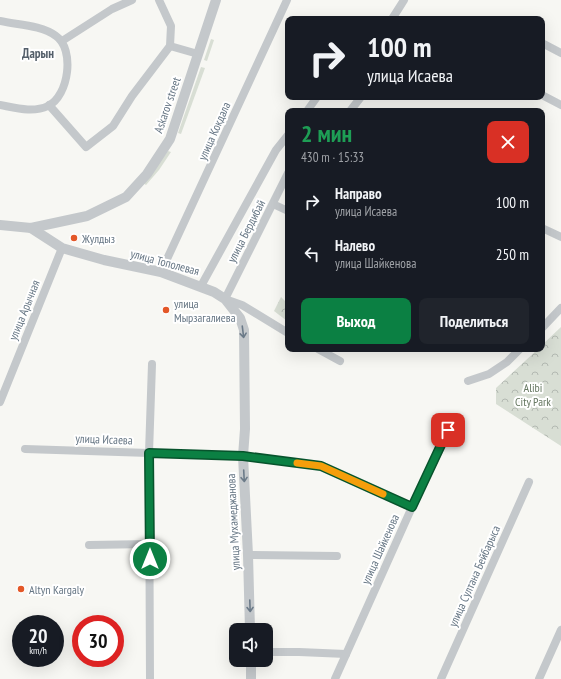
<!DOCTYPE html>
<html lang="ru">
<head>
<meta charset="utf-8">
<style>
  body { margin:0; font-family:"PT Sans Narrow",sans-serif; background:#20242c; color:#f1f3f6; height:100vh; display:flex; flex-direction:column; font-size:15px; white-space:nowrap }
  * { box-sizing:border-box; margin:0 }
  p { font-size:13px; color:#9ea1a6 }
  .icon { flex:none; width:22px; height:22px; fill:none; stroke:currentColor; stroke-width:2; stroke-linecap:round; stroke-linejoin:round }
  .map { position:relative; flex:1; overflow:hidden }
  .panel { position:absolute; left:285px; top:108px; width:260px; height:244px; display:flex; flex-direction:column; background:#171b24; border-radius:8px; box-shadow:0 4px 16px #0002 }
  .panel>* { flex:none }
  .hud { position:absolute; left:285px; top:16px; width:260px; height:84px; border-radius:8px; box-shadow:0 4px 16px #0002; background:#171b24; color:#f1f3f6; overflow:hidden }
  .controls { position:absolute; left:229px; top:623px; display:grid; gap:8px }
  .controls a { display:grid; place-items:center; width:44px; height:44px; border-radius:8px; background:#171b24; box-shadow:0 4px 16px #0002; font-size:20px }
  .speed { position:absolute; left:12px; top:615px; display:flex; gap:8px; font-size:20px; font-weight:700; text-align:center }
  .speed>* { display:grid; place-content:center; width:52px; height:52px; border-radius:50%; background:#171b24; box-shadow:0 4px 16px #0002; line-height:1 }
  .speed small { font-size:10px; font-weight:400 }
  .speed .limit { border:6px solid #d22; background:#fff; color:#111 }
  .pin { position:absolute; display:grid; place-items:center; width:34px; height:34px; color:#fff; margin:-17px; border-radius:8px; box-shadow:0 2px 6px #0006 }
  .me { position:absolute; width:44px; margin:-22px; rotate:0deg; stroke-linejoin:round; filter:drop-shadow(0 0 3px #0008) }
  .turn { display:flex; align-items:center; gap:14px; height:84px; padding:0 16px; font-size:18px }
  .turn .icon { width:52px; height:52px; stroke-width:2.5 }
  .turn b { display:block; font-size:28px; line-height:34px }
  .round { display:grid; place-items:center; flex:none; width:42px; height:42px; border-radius:8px; background:#20242c }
  .overview { display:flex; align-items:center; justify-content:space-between; height:68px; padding:0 16px }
  h1 { font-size:24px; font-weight:700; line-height:30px; color:#1e9e55 }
  .button { display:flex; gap:8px; margin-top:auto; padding:8px 16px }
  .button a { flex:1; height:46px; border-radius:8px; background:#0b8043; color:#fff; font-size:16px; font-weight:700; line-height:46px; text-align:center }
  .button a+a { background:#20242c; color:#f1f3f6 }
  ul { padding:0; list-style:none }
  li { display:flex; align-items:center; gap:12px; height:52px; padding:0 16px }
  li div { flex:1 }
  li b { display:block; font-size:15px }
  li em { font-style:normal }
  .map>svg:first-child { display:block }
  .grass { fill:#d8ded4 }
  .park { fill:url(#park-crowns) }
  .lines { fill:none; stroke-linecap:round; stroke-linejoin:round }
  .minor { stroke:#c4c8cb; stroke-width:8 }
  .tertiary { stroke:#c4c8cb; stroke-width:10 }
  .oneway { stroke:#6b7a88 }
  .route-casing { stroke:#07532c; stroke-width:10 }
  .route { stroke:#0b8043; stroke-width:7 }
  .slow { stroke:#f59e0b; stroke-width:7 }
  .poi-dot { fill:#e35727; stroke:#fff; stroke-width:1.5 }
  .labels { text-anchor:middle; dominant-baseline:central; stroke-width:4; stroke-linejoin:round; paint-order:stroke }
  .street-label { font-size:12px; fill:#667684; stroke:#fff }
  .poi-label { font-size:12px; fill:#667684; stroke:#fff; text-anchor:start }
  .park-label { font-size:12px; fill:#657760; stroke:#fff }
  .neighbourhood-label { font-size:13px; font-weight:bold; fill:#545f6a; stroke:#fff }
</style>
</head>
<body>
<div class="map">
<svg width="561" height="679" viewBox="0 0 561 679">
  <defs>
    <pattern id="park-crowns" width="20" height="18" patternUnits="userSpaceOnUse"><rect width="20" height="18" fill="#d8ded4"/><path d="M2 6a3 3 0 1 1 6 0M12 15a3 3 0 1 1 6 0" fill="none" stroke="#b3b9b2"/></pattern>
  </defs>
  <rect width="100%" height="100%" fill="#f7f7f3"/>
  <g class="grass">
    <path d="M211,39L214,40L207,61L204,60Z"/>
    <path d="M201,67L205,68L181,134L178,133Z"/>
    <path d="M168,151L171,152L159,170L146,185L143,183Z"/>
  </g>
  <g class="park">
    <path d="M281,297L288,304L287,321L274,311Z"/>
    <path d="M561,327V446L496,404V388L538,349H542V345Z"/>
  </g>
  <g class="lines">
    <g class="minor">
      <path d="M392,19L404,0"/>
      <path d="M0,21C18,25 41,25 56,36C75,49 69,96 48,106C33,113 16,108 0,105"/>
      <path d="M62,41L112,9L132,0"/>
      <path d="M542,43L561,53"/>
      <path d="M170,46L198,54"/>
      <path d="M542,95L561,105"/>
      <path d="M49,105L86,147L113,126L132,96L170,46L171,26L159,0"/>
      <path d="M307,111L317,97"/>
      <path d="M350,111L361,97"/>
      <path d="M288,173L225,299L242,305L288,333"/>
      <path d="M273,204L288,211"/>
      <path d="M542,228L561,237"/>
      <path d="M161,272L287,0"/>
      <path d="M201,286L276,150L288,135"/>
      <path d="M542,328L561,308"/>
      <path d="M318,349L340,361"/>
      <path d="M468,381L489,374L507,362L520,349"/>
      <path d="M0,402L62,248"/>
      <path d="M25,449L243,456L321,466L412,507"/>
      <path d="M89,545L150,544"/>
      <path d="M248,555L337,556"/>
      <path d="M266,652H299L346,654"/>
      <path d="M150,679L149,453L152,364"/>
      <path d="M335,679L412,507L449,430"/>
      <path d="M441,679L529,482"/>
      <path d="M539,679L561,630"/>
    </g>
    <g class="tertiary">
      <path d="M0,225L31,228L87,216L126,197L147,174L170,139L216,0"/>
      <path d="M31,228L62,248L104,260L161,272L214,292L225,299L240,318L244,330L245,429L243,456L248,555L250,630"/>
      <path d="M251,660V679"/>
    </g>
  </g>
  <defs><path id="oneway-shaft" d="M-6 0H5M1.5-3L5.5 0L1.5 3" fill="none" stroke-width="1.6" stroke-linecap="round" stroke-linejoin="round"/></defs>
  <g class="oneway">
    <use href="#oneway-shaft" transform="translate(243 332) rotate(83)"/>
    <use href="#oneway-shaft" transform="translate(244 476) rotate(87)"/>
    <use href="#oneway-shaft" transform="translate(250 606) rotate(88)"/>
  </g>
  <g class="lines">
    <defs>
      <path id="route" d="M150,559L149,453L243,456L321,466L412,507L448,430"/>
    </defs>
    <use href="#route" class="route-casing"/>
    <use href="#route" class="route"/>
    <path class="slow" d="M297,463L321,466L383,494"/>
  </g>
  <g class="poi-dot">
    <circle cx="74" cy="238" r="4"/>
    <circle cx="166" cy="310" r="4"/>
    <circle cx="21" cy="589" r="4"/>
  </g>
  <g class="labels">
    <g class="street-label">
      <text transform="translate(167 105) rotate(-71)">Askarov street</text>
      <text transform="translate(214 131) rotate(-66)">улица Кокдала</text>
      <text transform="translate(246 231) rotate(-63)">улица Бердибай</text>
      <text transform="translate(165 262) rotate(15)">улица Тополевая</text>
      <text transform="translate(24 310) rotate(-68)">улица Арычная</text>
      <text transform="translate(104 439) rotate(2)">улица Исаева</text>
      <text transform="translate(233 522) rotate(-93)">улица Мухамеджанова</text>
      <text transform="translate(380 549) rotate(-66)">улица Шайкенова</text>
      <text transform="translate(474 576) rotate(-66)">улица Султана Бейбарыса</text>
    </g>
    <g class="poi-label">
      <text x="82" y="238">Жулдыз</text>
      <text x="174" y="303">улица<tspan x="174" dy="14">Мырзагалиева</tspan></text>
      <text x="29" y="589">Altyn Kargaly</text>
    </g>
    <g class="park-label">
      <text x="533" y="387">Alibi<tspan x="533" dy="14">City Park</tspan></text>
    </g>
    <g class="neighbourhood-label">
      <text x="38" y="53">Дарын</text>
    </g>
  </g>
</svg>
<div class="controls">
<a><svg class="icon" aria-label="sound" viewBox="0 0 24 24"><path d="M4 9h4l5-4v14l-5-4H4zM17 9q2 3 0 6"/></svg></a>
</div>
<div class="speed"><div>20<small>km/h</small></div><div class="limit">30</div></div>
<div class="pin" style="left:448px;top:430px;background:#d93025"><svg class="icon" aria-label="arrive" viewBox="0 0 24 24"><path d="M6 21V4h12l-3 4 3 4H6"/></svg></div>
<svg class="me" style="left:150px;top:559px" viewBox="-20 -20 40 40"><circle r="17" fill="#0b8043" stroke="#fff" stroke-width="3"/><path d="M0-11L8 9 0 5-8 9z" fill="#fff"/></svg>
<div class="hud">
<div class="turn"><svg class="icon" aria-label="right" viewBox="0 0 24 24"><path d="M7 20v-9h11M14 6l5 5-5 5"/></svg><div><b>100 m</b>улица Исаева</div></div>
</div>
<section class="panel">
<div class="overview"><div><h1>2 мин</h1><p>430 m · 15:33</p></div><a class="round" style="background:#d93025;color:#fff"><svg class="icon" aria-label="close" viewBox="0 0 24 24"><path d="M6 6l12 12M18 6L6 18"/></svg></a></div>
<ul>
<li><svg class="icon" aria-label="right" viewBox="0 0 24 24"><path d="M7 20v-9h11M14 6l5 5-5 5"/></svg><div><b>Направо</b><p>улица Исаева</p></div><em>100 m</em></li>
<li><svg class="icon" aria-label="left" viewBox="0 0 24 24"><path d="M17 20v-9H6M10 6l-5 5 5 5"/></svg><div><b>Налево</b><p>улица Шайкенова</p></div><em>250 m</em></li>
</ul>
<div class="button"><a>Выход</a><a>Поделиться</a></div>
</section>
</div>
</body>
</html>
